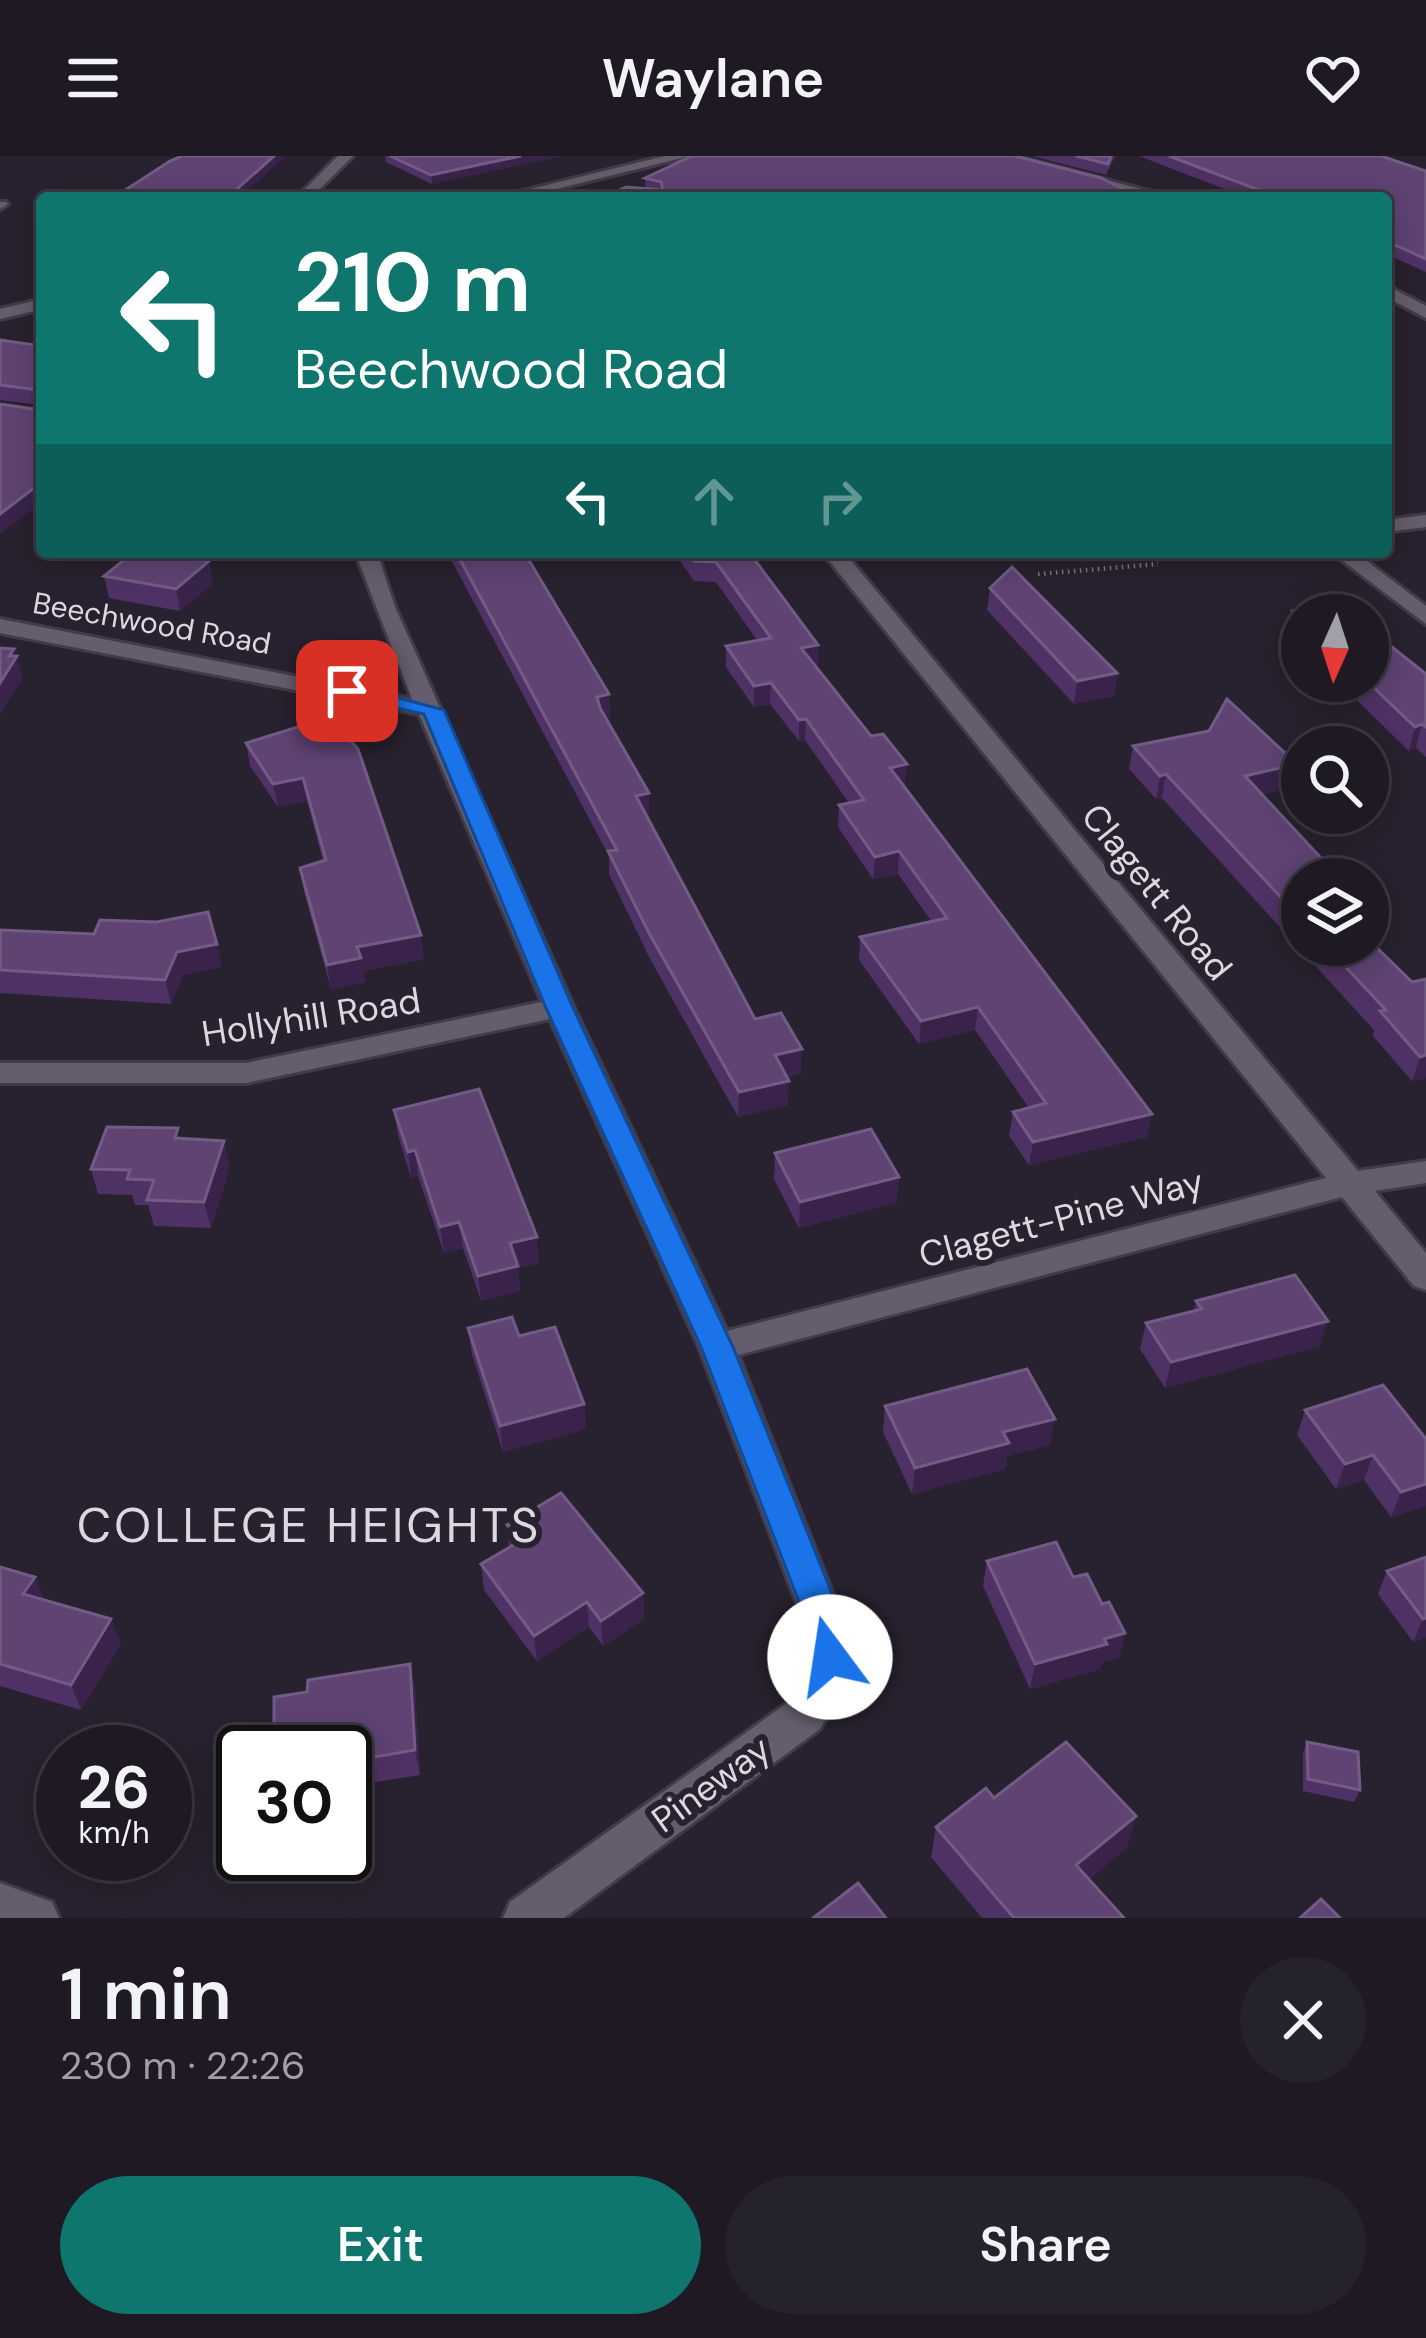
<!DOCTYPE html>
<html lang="en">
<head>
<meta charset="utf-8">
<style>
  body { margin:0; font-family:"DM Sans",sans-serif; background:#26222b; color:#f1f3f6; height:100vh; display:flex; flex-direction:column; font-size:45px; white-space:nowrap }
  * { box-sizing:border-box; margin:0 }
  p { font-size:39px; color:#a1a0a6 }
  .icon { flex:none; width:66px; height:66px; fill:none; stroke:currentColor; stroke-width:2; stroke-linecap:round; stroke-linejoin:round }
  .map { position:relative; height:1762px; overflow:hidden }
  .panel { display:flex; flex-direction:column; background:#1e1923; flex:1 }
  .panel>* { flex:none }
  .hud { position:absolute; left:36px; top:36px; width:1356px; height:366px; border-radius:12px; box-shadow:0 6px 30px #0003,0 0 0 3px #3c3841; background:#0f766e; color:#fff; overflow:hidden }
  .needle { width:78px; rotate:183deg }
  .buttons { position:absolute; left:1281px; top:438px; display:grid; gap:24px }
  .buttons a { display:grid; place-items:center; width:108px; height:108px; border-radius:50%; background:#1e1923; box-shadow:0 6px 30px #0003,0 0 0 3px #3c3841; font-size:60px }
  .speed { position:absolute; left:36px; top:1569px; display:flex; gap:24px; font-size:60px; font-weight:700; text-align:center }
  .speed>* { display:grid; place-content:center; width:156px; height:156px; border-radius:50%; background:#1e1923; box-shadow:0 6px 30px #0003,0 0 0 3px #3c3841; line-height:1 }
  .speed small { font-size:30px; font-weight:400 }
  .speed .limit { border:6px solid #111; border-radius:18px; background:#fff; color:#111 }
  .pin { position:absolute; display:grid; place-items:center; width:102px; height:102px; color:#fff; margin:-51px; border-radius:24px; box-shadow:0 6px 18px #0006 }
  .me { position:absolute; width:132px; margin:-66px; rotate:346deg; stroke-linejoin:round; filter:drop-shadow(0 0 9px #0008) }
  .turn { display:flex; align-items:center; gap:42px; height:252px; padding:0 60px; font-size:54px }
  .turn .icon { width:156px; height:156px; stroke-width:2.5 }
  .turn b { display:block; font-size:84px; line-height:102px }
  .lanes { display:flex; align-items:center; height:114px; padding:0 60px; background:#0003; justify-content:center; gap:60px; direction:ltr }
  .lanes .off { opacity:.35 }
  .round { display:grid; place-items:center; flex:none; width:126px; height:126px; border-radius:63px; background:#26222b }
  .summary { display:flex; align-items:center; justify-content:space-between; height:204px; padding:0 60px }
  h1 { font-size:72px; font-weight:600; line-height:90px }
  .cta { display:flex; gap:24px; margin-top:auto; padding:24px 60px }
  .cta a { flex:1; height:138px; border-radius:72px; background:#0f766e; color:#fff; font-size:48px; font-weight:600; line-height:138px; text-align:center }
  .cta a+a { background:#26222b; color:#f1f3f6 }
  header { display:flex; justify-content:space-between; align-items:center; height:156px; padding:0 60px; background:#1e1923; font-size:54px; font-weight:600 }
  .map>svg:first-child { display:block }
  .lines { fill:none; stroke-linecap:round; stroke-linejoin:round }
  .service-casing { stroke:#423b47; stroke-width:6 }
  .minor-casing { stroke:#423b47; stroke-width:6 }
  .path { stroke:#7d7884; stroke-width:4.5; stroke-dasharray:1.5 4.5; stroke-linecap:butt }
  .service { fill:#655d6d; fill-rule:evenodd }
  .minor { fill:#655d6d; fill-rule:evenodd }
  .wall { fill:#4f3265 }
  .shaded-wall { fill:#39234a }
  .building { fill:#5e4373; stroke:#725b84; stroke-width:3 }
  .route { fill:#1a73e8; stroke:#114b97; stroke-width:3 }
  .labels { text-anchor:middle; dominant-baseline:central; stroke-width:12; stroke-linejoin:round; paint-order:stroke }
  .far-street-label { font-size:30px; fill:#dcd8e1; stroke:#28212f }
  .street-label { font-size:36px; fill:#dcd8e1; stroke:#28212f }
  .near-neighbourhood-label { font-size:48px; letter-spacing:3px; fill:#dcd8e1; stroke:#28212f }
</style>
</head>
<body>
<header><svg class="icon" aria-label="menu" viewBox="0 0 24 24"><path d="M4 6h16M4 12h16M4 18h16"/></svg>Waylane<svg class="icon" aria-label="heart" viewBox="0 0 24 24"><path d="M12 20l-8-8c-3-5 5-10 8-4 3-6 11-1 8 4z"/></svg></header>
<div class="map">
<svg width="1426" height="1762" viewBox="0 0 1426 1762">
  <rect width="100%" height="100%" fill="#28212f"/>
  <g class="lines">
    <defs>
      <path id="service" d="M0,46H6L8,48L0,53Z"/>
      <g id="minor">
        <path d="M338,0H353L311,42H296Z"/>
        <path d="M665,0H690L520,42H494Z"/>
        <path d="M989,0H1014L1176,42H1151Z"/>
        <path d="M1386,129L1426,150V162L1386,141Z"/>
        <path d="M42,143V153L0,163V153Z"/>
        <path d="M1426,359V371L1386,376V364Z"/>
        <path d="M355,396H377L395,451L574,852L727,1175L1326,1022L822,396H844L1358,1015L1426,1005V1027L1375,1035L1426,1097V1134L1414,1130L1342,1041L738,1199L848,1476L845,1530L820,1573L564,1762H503L510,1746L790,1545L804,1525L808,1476L699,1191L550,863L246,927H0V907H246L542,846L419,558L0,477V463L412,543Z"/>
        <path d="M1331,396H1355L1426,450V468Z"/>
        <path d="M0,1727L52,1746L59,1762H0Z"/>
      </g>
    </defs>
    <use href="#service" class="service-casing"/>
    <use href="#minor" class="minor-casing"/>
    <path class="path" d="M1038,418L1158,408"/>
    <use href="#service" class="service"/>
    <use href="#minor" class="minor"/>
  </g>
  <g class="wall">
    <path d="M385,0H561L432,28L386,6Z"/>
    <path d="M1032,0H1115L1106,19Z"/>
    <path d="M1139,0H1381L1426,15V116L1386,98V42H1248Z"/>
    <path d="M645,22L1140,42H602L645,33Z"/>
    <path d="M0,184L42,190V346L41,249L0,244Z"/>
    <path d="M447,396H524L609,538L610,561H606L649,660L648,661L755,863L801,917L787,921L788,949L738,961L649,801L609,718V700Z"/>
    <path d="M674,396H749L818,489V509L815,510L905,630L1147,981L1029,1009L1009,980L1013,956L1029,952L975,874L919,888L859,804L860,781L932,766L898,718L873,723L838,671L839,649L849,647L805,584L799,585L770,548L754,551L726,511V490L757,484L716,426L694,425Z"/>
    <path d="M104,420L213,427L180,455L109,442Z"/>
    <path d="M990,432L1117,517L1114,540L1074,548L987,454Z"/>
    <path d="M1293,455L1302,459V491L1288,477Z"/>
    <path d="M1426,518V601L1416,592L1409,595L1337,525H1368Z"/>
    <path d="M330,561L424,803L363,815L365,826L331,833L304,736L300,712L323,705L307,645L278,651L250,610L246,587Z"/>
    <path d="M1133,590L1297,608L1292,631L1262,638L1327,719L1326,723H1302V789H1368L1412,826L1426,922L1412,925L1373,880L1374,874L1162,642L1156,643L1129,613Z"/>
    <path d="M0,774L222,811L183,819L171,848L0,837Z"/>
    <path d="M394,954L539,1107L518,1112L520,1135L481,1145L463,1092L444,1097L418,1020L411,1022L398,979Z"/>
    <path d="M181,982L230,1010L211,1072L154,1070L148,1049H135L132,1039L98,1038L91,1013Z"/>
    <path d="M775,997L899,1021L896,1047L799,1072L774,1023Z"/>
    <path d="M1196,1145L1320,1190L1165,1232L1140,1193L1146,1167L1194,1155Z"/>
    <path d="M468,1172L519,1180L584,1248L586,1273L503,1296L472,1198Z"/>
    <path d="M885,1250L1050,1289L1007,1300L1005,1313L912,1338L883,1276Z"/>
    <path d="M1305,1254L1426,1283V1350L1391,1361L1364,1324L1336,1333L1297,1279Z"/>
    <path d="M507,1369L643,1437L644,1463L603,1490L589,1471L537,1505L484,1434L481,1408L509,1391Z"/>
    <path d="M1426,1401V1481L1413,1486L1378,1438L1387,1415Z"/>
    <path d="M987,1405L1073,1421L1102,1448L1125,1477L1119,1502L1102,1506L1100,1513L1030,1533L983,1430Z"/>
    <path d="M0,1411L35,1421L44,1444L111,1463L121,1488L81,1554L0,1530Z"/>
    <path d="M410,1508L415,1533L420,1619L345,1631V1596H274V1541L307,1536Z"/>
    <path d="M1307,1586L1360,1634L1354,1646L1303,1635V1598Z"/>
    <path d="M994,1642L1136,1660L1127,1691L1089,1723L1124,1762H982L931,1701L936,1671Z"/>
  </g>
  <g class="shaded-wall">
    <path d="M274,0H286L245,37L247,36V42H237L236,34Z"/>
    <path d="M521,0H561L432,28L431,19Z"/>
    <path d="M42,326V346L0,378V358Z"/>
    <path d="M934,396H966L933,401Z"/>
    <path d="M209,405L213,427L180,455L176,433Z"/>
    <path d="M818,489V509L800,513L801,492Z"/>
    <path d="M14,493L23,522L0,559V527L9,500Z"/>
    <path d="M1117,517L1114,540L1074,548L1077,525Z"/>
    <path d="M771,527L770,548L754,551V530Z"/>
    <path d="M609,538L610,561L598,563L597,541Z"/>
    <path d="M806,563L805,584L799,585V564Z"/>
    <path d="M1422,568L1416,592L1409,595L1415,571Z"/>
    <path d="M907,608L905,630L890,612Z"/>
    <path d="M1297,608L1292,631L1240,643L1245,620Z"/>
    <path d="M1166,618L1162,642L1156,643L1160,620Z"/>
    <path d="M303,622L307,645L278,651L273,628Z"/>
    <path d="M649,637V660L637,663L636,640Z"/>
    <path d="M899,695L898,718L873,723L875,701Z"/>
    <path d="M421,779L424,803L363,815L365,826L331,833L327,809L357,791Z"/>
    <path d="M217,788L222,811L183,819L171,848L165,824L177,796Z"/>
    <path d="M978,851L975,874L919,888L921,865Z"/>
    <path d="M802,893L801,917L775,923V899Z"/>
    <path d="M1426,899V922L1412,925L1420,901Z"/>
    <path d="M789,925L788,949L738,961L739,936Z"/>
    <path d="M1152,958L1147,981L1029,1009L1033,986Z"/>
    <path d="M224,985L230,1010L211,1072L204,1046Z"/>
    <path d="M415,994L418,1020L411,1022L408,996Z"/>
    <path d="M899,1021L896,1047L799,1072L800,1046Z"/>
    <path d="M459,1066L463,1092L444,1097L440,1071Z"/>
    <path d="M537,1081L539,1107L518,1112L520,1135L481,1145L478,1120L510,1087Z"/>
    <path d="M1328,1165L1320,1190L1165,1232L1171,1206Z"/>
    <path d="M584,1248L586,1273L503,1296L500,1270Z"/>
    <path d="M1055,1263L1050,1289L1007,1300L1005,1313L912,1338L915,1312L1003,1276Z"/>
    <path d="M1373,1299L1364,1324L1336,1333L1345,1308Z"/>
    <path d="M1426,1328V1350L1391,1361L1401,1336Z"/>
    <path d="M35,1421L45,1446L23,1438Z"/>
    <path d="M643,1437L644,1463L603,1490L601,1465Z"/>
    <path d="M587,1446L589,1471L537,1505L534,1480Z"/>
    <path d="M1426,1462V1481L1413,1486L1423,1463Z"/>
    <path d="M111,1463L121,1488L81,1554L71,1529Z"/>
    <path d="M1125,1477L1119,1502L1102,1506L1100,1513L1030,1533L1035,1508Z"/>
    <path d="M410,1508L415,1533L420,1619L415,1594Z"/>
    <path d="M1136,1660L1127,1691L1068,1740L1076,1709Z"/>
  </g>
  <g class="building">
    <path d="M182,0H274L236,34L247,36L237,42H113L170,5Z"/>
    <path d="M390,0H521L431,19Z"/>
    <path d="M692,0H1015L1101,22L1140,42H602L626,31L663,34L661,26L645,22Z"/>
    <path d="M1076,0H1111L1108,8Z"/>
    <path d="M1169,0H1381L1426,15V103L1386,85V42H1280Z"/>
    <path d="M0,184L42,190V326L0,358V248L41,254L39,234L0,229Z"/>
    <path d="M134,396H164L209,405L176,433L104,420Z"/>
    <path d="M456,396H524L609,538L597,541L600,552L649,637L636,640L755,863L781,857L802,893L775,899L789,925L739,936L649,777L608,695L617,694Z"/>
    <path d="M688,396H749L818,489L801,492L871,580L883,578L907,608L890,612L1152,958L1033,986L1013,956L1046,947L978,851L921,865L860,781L947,762L899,695L875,701L839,649L864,644L806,563L799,564L771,527L754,530L726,490L771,482L716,406L694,405Z"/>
    <path d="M1012,411L1117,517L1077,525L990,432Z"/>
    <path d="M1337,448L1351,459H1302V463L1293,455Z"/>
    <path d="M1368,472L1426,518V571L1422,568L1415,571L1367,525Z"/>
    <path d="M0,492L14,493L9,500H17L0,527Z"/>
    <path d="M1227,543L1297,608L1245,620L1322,703L1313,705L1327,719L1302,723V764L1166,618L1160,620L1133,590L1209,575Z"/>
    <path d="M330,561L358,593L421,779L357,791L361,802L327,809L300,712L326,704L303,622L273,628L246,587Z"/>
    <path d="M208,756L217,788L177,796L165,824L0,814V774L94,778L100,764L157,766Z"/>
    <path d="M1368,783L1412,826L1426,823V899L1420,901L1380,855L1386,854L1325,789H1368Z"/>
    <path d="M479,933L537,1081L510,1087L518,1110L478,1120L459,1066L440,1071L415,994L408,996L394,954Z"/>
    <path d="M107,971L178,972L175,982L224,985L204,1046L147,1044L154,1024L127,1023L130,1014L91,1013Z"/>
    <path d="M871,973L899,1021L800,1046L775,997Z"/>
    <path d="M1295,1119L1328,1165L1171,1206L1146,1167L1202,1153L1196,1145Z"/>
    <path d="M512,1161L519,1180L555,1171L584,1248L500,1270L468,1172Z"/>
    <path d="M1027,1213L1055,1263L1003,1276L1009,1287L915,1312L885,1250Z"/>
    <path d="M1383,1229L1426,1283V1328L1401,1336L1373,1299L1345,1308L1305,1254Z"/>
    <path d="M561,1337L643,1437L601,1465L587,1446L534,1480L481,1408L520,1385L507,1369Z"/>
    <path d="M1056,1386L1073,1421L1087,1418L1102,1448L1109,1446L1125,1477L1104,1483L1107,1488L1035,1508L987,1405Z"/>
    <path d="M1426,1401V1462L1423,1463L1387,1415Z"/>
    <path d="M0,1411L35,1421L23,1438L111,1463L71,1529L0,1508Z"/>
    <path d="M410,1508L415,1594L345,1606V1596H305V1590L274,1594V1541L307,1536L308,1524Z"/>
    <path d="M1066,1586L1136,1660L1076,1709L1124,1762H1014L936,1671L986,1632L994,1642Z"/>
    <path d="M1307,1586L1358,1596L1360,1634L1308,1623Z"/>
    <path d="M858,1727L886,1762H813Z"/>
    <path d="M1321,1743L1340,1762H1300Z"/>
  </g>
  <path class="route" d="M347,528L444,554L573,852L733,1191L847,1475L849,1501L844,1513L830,1517L817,1513L810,1475L701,1191L546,852L424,558L340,539L337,535Z"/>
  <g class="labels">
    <g class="far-street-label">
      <text transform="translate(152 467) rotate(10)">Beechwood Road</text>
    </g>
    <g class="street-label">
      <text transform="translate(1157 736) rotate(51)">Clagett Road</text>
      <text transform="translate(311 861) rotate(-9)">Hollyhill Road</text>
      <text transform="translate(1061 1062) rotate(-15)">Clagett-Pine Way</text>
      <text transform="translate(711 1628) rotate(-36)">Pineway</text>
    </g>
    <g class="near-neighbourhood-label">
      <text x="309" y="1369">COLLEGE HEIGHTS</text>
    </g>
  </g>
</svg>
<div class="buttons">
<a><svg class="needle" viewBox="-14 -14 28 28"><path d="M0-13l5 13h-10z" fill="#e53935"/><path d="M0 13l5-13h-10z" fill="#a1a0a6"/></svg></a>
<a><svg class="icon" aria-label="search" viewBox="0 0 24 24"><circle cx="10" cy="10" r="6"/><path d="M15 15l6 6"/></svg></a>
<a><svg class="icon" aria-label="layers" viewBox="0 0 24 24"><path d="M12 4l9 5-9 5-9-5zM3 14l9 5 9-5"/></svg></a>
</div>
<div class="speed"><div>26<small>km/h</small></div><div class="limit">30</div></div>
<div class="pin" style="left:347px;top:535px;background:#d93025"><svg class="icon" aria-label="arrive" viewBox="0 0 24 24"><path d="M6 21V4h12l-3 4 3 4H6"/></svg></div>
<svg class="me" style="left:830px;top:1501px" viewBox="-20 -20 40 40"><circle r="19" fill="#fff"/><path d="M0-13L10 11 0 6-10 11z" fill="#1a73e8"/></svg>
<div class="hud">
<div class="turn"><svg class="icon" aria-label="left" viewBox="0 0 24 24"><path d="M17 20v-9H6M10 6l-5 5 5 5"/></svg><div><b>210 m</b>Beechwood Road</div></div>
<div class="lanes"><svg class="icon" aria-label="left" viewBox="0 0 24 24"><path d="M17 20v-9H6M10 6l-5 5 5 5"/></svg><svg class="icon off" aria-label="ahead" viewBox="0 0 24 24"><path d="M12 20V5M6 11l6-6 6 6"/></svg><svg class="icon off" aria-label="right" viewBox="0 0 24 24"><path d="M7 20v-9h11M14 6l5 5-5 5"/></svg></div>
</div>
</div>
<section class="panel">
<div class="summary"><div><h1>1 min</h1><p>230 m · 22:26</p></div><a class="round"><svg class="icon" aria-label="close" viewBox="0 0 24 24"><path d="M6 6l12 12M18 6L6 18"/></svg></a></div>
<div class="cta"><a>Exit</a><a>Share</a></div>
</section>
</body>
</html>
